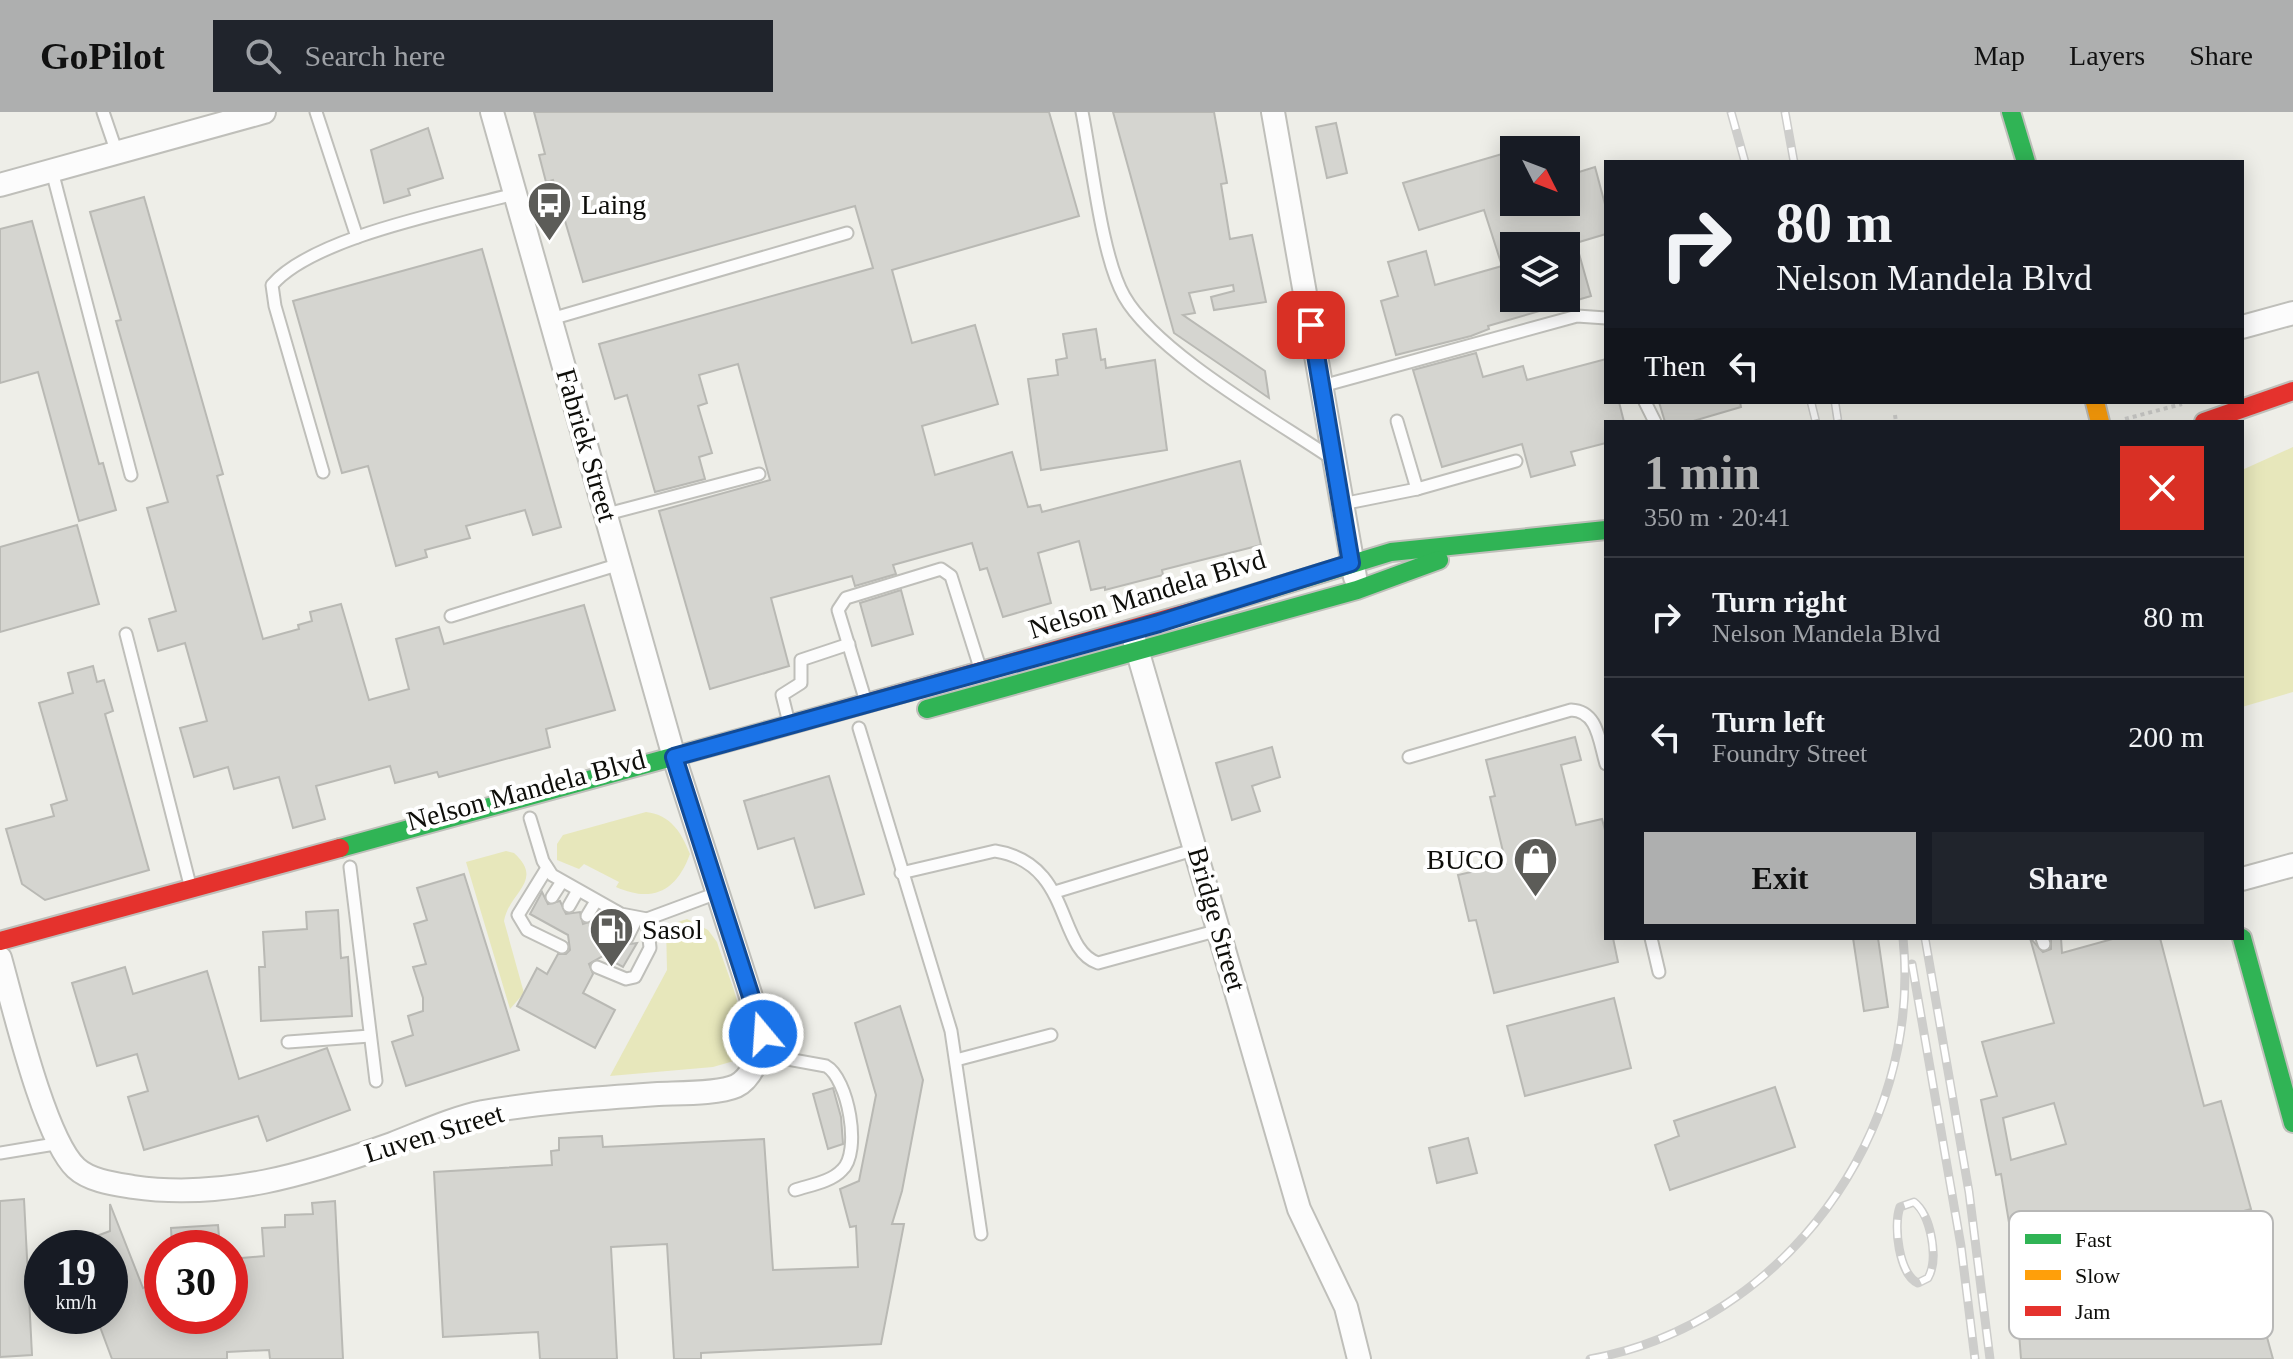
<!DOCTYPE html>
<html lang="en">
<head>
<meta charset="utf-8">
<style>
  body { margin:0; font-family:"Times New Roman",serif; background:#20242c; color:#f1f3f6; height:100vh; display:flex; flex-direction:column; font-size:30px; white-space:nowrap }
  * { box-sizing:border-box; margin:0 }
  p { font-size:26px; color:#9ea1a6 }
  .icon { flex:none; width:44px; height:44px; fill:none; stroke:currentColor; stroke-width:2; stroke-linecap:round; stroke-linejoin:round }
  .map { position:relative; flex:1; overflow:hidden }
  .panel { position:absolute; left:1604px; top:308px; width:640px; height:520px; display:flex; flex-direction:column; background:#171b24; border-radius:0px; box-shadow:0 4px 20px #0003 }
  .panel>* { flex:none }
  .banner { position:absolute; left:1604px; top:48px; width:640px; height:244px; border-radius:0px; box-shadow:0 4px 20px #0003; background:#171b24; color:#f1f3f6; overflow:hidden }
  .needle { width:52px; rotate:132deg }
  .buttons { position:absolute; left:1500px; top:24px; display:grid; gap:16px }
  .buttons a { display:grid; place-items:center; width:80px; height:80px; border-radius:0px; background:#171b24; box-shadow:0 4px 20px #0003; font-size:40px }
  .speed { position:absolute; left:24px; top:1118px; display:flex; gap:16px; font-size:40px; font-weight:700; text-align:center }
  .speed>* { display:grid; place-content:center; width:104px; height:104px; border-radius:50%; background:#171b24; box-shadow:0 4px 20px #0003; line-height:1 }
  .speed small { font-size:20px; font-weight:400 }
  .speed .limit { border:12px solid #d22; background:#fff; color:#111 }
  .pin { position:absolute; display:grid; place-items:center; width:68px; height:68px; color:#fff; margin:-34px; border-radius:16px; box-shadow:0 4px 12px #0006 }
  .me { position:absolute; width:88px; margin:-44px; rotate:342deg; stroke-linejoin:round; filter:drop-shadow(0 0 6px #0008) }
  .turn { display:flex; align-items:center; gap:28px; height:168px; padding:0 40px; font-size:36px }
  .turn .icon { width:104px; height:104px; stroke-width:2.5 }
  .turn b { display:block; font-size:56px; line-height:68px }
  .then { display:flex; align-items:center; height:76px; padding:0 40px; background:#0003; gap:16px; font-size:30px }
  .round { display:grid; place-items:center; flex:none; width:84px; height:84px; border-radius:0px; background:#20242c }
  .summary { display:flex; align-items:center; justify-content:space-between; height:136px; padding:0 40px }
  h1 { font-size:48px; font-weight:700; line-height:60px; color:#aeafaf }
  .primary-button { display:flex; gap:16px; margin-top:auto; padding:16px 40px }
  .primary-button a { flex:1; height:92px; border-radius:0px; background:#aeafaf; color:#111; font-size:32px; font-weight:700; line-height:92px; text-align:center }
  .primary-button a+a { background:#20242c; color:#f1f3f6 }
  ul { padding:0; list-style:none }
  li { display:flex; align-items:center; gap:24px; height:120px; padding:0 40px; border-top:2px solid #363941 }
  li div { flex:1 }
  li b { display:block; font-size:30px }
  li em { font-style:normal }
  header { display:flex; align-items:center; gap:48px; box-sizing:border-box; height:112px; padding:0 40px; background:#aeafaf; color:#111 }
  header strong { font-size:38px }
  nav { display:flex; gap:44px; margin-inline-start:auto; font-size:28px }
  .search { width:560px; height:72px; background:#20242c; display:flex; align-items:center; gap:20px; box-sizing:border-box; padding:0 28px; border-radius:0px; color:#9ea1a6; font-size:30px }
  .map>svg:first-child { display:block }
  .green { fill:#e7e7bb }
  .building { fill:#d5d5d0; stroke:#b9b9b4; stroke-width:2; fill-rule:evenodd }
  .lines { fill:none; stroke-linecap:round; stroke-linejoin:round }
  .lane-casing { stroke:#bfbfba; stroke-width:15 }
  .street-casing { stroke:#bfbfba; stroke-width:26 }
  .fast-casing { stroke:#bfbfba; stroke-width:22 }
  .slow-casing { stroke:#bfbfba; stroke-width:22 }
  .jam-casing { stroke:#bfbfba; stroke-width:22 }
  .path { stroke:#cfcfcc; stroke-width:4; stroke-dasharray:4 4; stroke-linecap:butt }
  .lane { stroke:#fcfcfc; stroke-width:11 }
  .street { stroke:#fcfcfc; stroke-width:22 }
  .fast { stroke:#30b455; stroke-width:18 }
  .slow { stroke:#ff9f0a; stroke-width:18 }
  .jam { stroke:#e5322d; stroke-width:18 }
  .rail-casing { stroke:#cdcdcb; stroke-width:9 }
  .rail { stroke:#fff; stroke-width:6; stroke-dasharray:18; stroke-linecap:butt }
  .route-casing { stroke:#114b97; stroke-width:20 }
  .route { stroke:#1a73e8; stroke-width:14 }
  .labels { text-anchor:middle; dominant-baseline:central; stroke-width:8; stroke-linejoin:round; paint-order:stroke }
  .poi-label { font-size:28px; fill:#0e0e0a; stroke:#fff; text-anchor:start }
  .street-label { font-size:28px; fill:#0e0e0a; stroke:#fff }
  .key { fill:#fff; stroke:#b7b7b6; stroke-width:2 }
  .key-label { font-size:22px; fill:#0e0e0a }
</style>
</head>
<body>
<header>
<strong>GoPilot</strong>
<div class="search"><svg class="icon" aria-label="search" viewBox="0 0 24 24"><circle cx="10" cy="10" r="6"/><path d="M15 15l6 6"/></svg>Search here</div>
<nav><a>Map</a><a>Layers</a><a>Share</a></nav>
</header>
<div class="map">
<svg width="2293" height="1247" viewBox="0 0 2293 1247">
  <rect width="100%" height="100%" fill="#eeeee8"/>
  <g class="green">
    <path d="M2293,335V580L2242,595V358Z"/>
    <path d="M646,700C671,703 681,720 690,742C676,780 652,791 616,775L619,770L584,752L579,757L557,748V732L563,723Z"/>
    <path d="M506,739L514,741C545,769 509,780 504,809L524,881L510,897L466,750Z"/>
    <path d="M687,807L708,818L717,830C726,859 754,919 741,947L713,955L610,964L667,858L666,814Z"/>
  </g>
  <g class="building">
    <path d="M534,0H1049L1079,104L892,158L912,231L975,213L998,292L922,314L935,363L1012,340L1028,395L1040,393L1042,400L1240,349L1261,433L1162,458L1163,463L1105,478V475L1091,478L1079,429L1038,441L1051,491L1003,505L987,456L980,458L972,431L893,453L896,462L855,474L852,464L771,486L789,554L710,577L659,399L770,368L738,252L699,263L707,291L698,294L712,341L699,345L705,367L655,380L627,283L615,287L599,232L873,156L855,94L583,170L553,68L546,70L539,43L545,42Z"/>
    <path d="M1113,0H1214L1227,71L1221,72L1230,127L1252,123L1266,190L1214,198L1211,185L1234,179L1233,173L1189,181L1195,201L1183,203L1265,259L1269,286L1174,221Z"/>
    <path d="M1336,11L1347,61L1327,66L1316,15Z"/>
    <path d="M428,16L443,66L408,77L410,83L384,91L371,38Z"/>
    <path d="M1502,42L1514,90H1566V64L1595,55L1606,96V122L1576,131L1591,184L1488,214L1489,217L1471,224L1396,243L1381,189L1398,184L1388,150L1426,139L1435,173L1502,154L1484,98L1419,118L1403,71ZM1514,134H1566V186H1514Z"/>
    <path d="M144,85L223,362L217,364L263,527L299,517L298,513L312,509L310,500L341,492L369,588L409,577L396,527L439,515L444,532L584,493L615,598L546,617L550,635L439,665L437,660L395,671L390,654L316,674L325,707L293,716L279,665L234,677L228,655L194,665L180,616L207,609L185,531L158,539L149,507L176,499L147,396L168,390L116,209L121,208L90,100Z"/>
    <path d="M32,109L99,352L103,351L116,398L79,409L38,260L0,271V117Z"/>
    <path d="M482,137L561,415L533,423L525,398L466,414L470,426L425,438L427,445L396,454L368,354L342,361L293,189Z"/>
    <path d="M1096,217L1101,248L1105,247L1106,256L1155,248L1167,338L1041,358L1028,267L1058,263L1056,248L1067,246L1063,222Z"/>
    <path d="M1476,241L1483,265L1523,254L1527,268L1606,247V290H1619L1624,310H1606V331L1571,340L1575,353L1531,365L1522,332L1442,355L1413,258Z"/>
    <path d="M1659,290H1740L1741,295L1690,310H1665Z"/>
    <path d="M77,413L99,492L0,520V435Z"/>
    <path d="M901,478L913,522L872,534L860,491Z"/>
    <path d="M93,554L97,570L104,568L113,599L105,602L149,758L45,788L22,772L6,717L54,704L51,693L67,688L39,591L73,581L68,561Z"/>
    <path d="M1575,625L1581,648L1561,653L1576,713L1602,707L1606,722V826H1613L1618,850L1494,881L1476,808L1469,809L1458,763L1506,752L1490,685L1495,684L1486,648Z"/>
    <path d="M1272,635L1280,665L1252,674L1260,699L1232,708L1216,651Z"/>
    <path d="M829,664L864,782L815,796L794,726L758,737L744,689Z"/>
    <path d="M464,762L519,938L406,974L392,930L413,923L408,904L423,899V886L413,855L426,852L414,812L427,808L417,776Z"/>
    <path d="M542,780L548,792L560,789L566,802L580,800L583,812L595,808L601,811L604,823L620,822L623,833L637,831L623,855L603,844L589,852L593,862L583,881L615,898L595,936L517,894L537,856L547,862L558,842H566L570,838L568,823L530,802Z"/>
    <path d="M338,798L341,846L348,845L352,904L261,909L259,855H265L263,820L307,817L306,800Z"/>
    <path d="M1853,826H1878L1888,895L1864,899Z"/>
    <path d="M2030,826L2043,840L2051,837V826H2061L2062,841L2116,826H2160L2204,994L2221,989L2251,1097L2233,1102L2273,1247H2021L2015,1166L2018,1165L2001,1062L1996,1063L1981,988L1997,984L1982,930L2054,911ZM2054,991L2066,1032L2011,1048L2003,1006Z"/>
    <path d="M125,855L133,882L207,859L239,967L327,936L350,998L267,1029L258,1004L144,1038L128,985L148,979L137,942L97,954L72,871Z"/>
    <path d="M1614,886L1631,956L1525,984L1507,914Z"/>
    <path d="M900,894L923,968L902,1079L892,1112H904L881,1232L701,1241V1247H674L667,1132L611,1135L617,1247H540L538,1220L443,1225L434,1060L552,1053L551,1039L559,1038V1026L602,1024L603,1035L764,1027L773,1158L858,1155L856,1114L850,1115L840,1077L859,1069L876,983L855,911Z"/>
    <path d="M1775,975L1795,1035L1670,1078L1655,1033L1679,1024L1674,1009Z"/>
    <path d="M833,976L841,1005L843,1032L828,1037L813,982Z"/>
    <path d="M1468,1026L1477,1061L1437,1071L1429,1036Z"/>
    <path d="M24,1087L32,1243L0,1245V1089Z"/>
    <path d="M335,1089L343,1247H270L269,1238L227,1240V1247H112L96,1204H110V1136L70,1134L110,1119V1092L143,1176L151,1173L162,1204H230V1147L264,1144L262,1116L285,1115V1103L313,1102L312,1091Z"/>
    <path d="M218,1113L220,1136H172L171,1116Z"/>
  </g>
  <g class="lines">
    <defs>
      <g id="lane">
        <path d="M103,0L117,41"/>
        <path d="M316,0L357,125"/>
        <path d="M1082,0C1092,49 1101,143 1124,184C1156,241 1277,309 1334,348"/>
        <path d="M52,59L131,363"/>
        <path d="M551,207L847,121"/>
        <path d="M1322,274L1577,204L1606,206"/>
        <path d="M1645,290L1655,310"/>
        <path d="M1397,309L1417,377"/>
        <path d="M323,360L275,194L272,173C313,125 452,99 514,82"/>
        <path d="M1342,392L1417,377L1516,349"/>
        <path d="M607,402L759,362"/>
        <path d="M451,504L620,452"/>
        <path d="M126,522L190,773"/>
        <path d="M866,590L838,498L846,486L941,457L951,464L981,559"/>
        <path d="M789,611L782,583L801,571V548L849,532"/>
        <path d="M859,616L951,919L981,1122"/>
        <path d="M1409,645L1571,598C1598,599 1599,629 1606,652"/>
        <path d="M530,706L543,749L552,763L621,802L647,807L717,781"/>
        <path d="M350,755L376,969"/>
        <path d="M547,756L518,803L527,818L562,835"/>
        <path d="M901,761L995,739C1073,751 1056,837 1098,851L1219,818"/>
        <path d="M1055,780L1196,737"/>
        <path d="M552,785L561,771"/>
        <path d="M569,794L577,780"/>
        <path d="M587,804L596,789"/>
        <path d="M608,815L617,800"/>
        <path d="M627,826L637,806"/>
        <path d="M1651,826L1659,860"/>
        <path d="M2042,826L2044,832"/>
        <path d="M597,855L626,867L635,865L650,836L647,807"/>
        <path d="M288,930L370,924"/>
        <path d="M760,942L826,954C848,966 862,1040 842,1058C831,1070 810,1073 795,1078"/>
        <path d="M956,948L1051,923"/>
        <path d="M0,1041L61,1031"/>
      </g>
      <g id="street">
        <path d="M1273,0L1355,465"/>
        <path d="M0,73L264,0"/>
        <path d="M2242,215L2293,201"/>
        <path d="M1134,527L1299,1097L1346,1195L1359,1247"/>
        <path d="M2242,767L2293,753"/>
        <path d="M0,846C13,892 44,1026 76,1056C90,1069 115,1072 133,1075C223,1088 308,1062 392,1032C421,1021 453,1006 483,1000C541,990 599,986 658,982C678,981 718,982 736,974C754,965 760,940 763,922L674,645L492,0"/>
      </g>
      <g id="fast">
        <path d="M2011,0L2026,50"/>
        <path d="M1234,488L1391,440L1606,418"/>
        <path d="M927,597L1357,478L1439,448"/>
        <path d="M340,736L767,619"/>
        <path d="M2242,826L2293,1011"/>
      </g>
      <path id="slow" d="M2095,290L2100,310"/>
      <g id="jam">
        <path d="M2204,310L2293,279"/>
        <path d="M767,619L1234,488"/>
        <path d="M0,829L340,736"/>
      </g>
    </defs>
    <use href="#lane" class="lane-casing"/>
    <use href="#street" class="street-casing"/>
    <use href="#fast" class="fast-casing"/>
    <use href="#slow" class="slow-casing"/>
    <use href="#jam" class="jam-casing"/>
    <g class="path">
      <path d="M1895,303L1896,310"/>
      <path d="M2125,307L2182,292"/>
    </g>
    <use href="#lane" class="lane"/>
    <use href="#street" class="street"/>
    <use href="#fast" class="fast"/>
    <use href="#slow" class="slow"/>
    <use href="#jam" class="jam"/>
    <defs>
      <g id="rail">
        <path d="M1731,0L1745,50"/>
        <path d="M1785,0L1794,50"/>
        <path d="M1811,290L1816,310"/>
        <path d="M1835,290L1838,310"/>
        <path d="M1925,826L1969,1080L1990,1247"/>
        <path d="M1912,852L1961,1134L1975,1247"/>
        <path d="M1914,1090C1931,1103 1939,1147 1928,1166L1918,1171C1899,1163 1893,1113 1900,1095Z"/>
        <path d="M1590,1247C1783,1212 1923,1021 1903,826"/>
      </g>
    </defs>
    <use href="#rail" class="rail-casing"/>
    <use href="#rail" class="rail"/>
  </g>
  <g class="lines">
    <defs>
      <path id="route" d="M763,922L674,645L1159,511L1351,451L1311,213"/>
    </defs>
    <use href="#route" class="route-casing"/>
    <use href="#route" class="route"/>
  </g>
  <defs>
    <symbol id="bus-pin" viewBox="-11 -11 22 30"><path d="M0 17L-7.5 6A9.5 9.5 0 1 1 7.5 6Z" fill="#5c5c58" stroke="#fff"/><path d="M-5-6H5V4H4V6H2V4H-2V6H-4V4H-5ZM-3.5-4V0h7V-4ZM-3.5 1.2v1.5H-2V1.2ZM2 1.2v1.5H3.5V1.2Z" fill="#fff"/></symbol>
    <symbol id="shop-pin" viewBox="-11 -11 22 30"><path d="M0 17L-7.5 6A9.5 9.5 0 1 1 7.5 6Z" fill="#5c5c58" stroke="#fff"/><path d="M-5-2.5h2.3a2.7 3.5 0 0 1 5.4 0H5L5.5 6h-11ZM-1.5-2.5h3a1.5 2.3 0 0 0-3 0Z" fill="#fff"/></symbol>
    <symbol id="fuel-pin" viewBox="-11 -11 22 30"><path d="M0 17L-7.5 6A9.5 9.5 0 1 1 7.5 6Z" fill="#5c5c58" stroke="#fff"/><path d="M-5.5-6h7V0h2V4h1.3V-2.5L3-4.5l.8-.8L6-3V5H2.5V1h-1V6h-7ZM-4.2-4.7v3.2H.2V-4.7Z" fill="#fff"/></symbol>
  </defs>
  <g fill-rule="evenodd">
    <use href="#bus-pin" x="524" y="66" width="51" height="69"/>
    <use href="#shop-pin" x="1510" y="722" width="51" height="69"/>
    <use href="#fuel-pin" x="586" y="792" width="51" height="69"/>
  </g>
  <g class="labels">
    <g class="poi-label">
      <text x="581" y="92">Laing</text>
      <text x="1504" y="747" text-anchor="end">BUCO</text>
      <text x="642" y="817">Sasol</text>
    </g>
    <g class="street-label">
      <text transform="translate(587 333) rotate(74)">Fabriek Street</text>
      <text transform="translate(1147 482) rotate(-17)">Nelson Mandela Blvd</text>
      <text transform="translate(526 678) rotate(-15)">Nelson Mandela Blvd</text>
      <text transform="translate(1217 807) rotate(74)">Bridge Street</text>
      <text transform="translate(434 1021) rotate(-17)">Luven Street</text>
    </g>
  </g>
  <rect x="2009" y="1099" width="264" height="128" rx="12" class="key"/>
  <rect x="2025" y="1122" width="36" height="10" fill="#30b455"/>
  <rect x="2025" y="1158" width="36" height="10" fill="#ff9f0a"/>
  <rect x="2025" y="1194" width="36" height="10" fill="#e5322d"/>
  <g class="key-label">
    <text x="2075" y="1135">Fast</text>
    <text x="2075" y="1171">Slow</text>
    <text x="2075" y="1207">Jam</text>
  </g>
</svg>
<div class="buttons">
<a><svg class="needle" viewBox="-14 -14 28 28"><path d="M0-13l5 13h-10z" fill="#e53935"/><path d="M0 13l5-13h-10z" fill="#9ea1a6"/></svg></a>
<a><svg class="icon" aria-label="layers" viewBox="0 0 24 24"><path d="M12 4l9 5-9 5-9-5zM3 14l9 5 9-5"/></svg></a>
</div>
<div class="speed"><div>19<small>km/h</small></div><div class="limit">30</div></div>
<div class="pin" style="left:1311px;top:213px;background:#d93025"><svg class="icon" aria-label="arrive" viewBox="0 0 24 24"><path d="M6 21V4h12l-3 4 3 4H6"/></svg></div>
<svg class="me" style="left:763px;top:922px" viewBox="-20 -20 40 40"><circle r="17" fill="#1a73e8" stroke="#fff" stroke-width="3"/><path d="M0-11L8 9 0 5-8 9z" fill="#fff"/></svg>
<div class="banner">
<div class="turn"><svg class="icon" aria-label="right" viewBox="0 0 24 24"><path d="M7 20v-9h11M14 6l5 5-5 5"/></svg><div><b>80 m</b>Nelson Mandela Blvd</div></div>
<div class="then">Then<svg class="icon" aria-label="left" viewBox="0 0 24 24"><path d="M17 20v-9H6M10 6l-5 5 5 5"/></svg></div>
</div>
<section class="panel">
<div class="summary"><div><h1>1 min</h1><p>350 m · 20:41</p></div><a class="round" style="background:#d93025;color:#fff"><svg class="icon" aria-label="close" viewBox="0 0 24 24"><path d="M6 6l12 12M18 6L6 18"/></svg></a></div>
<ul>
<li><svg class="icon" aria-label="right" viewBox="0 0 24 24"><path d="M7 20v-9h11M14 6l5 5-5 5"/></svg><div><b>Turn right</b><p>Nelson Mandela Blvd</p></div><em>80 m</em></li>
<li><svg class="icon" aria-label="left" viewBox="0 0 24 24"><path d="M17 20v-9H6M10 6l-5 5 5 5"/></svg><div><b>Turn left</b><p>Foundry Street</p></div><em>200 m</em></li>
</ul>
<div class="primary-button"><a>Exit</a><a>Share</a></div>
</section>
</div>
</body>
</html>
